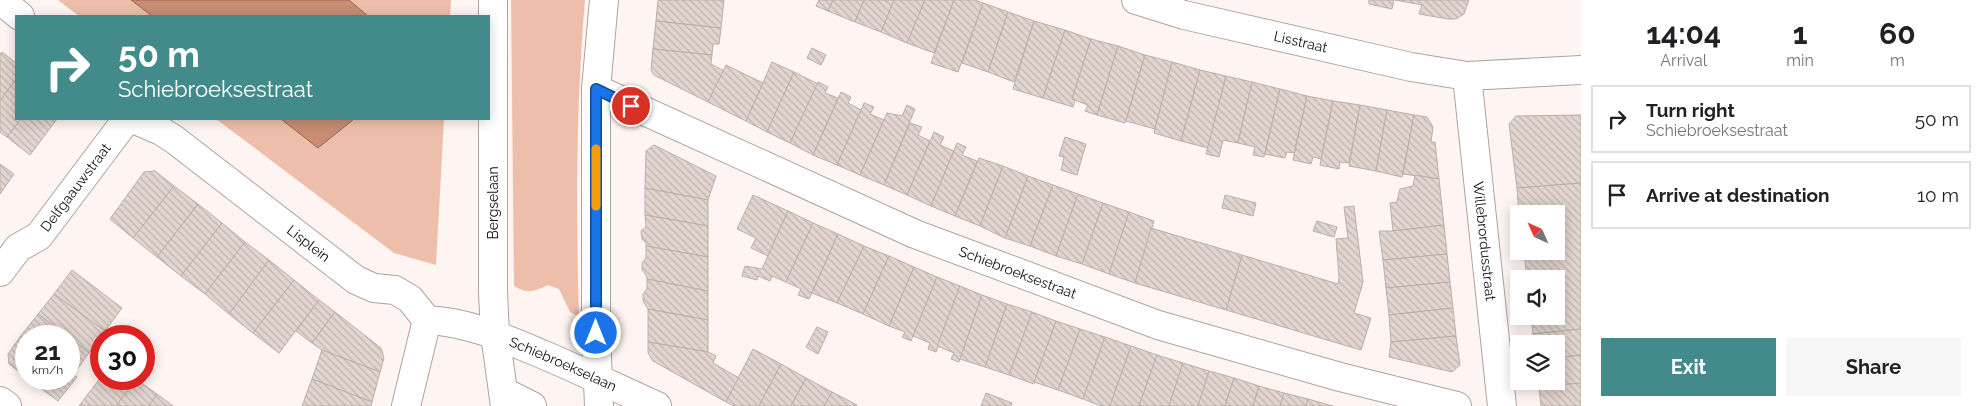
<!DOCTYPE html>
<html lang="en">
<head>
<meta charset="utf-8">
<style>
  body { margin:0; font-family:Raleway,sans-serif; background:#f6f6f6; color:#202124; height:100vh; display:flex; flex-direction:column; font-size:19px; white-space:nowrap }
  * { box-sizing:border-box; margin:0 }
  p { font-size:16px; color:#757577 }
  .icon { flex:none; width:28px; height:28px; fill:none; stroke:currentColor; stroke-width:2; stroke-linecap:round; stroke-linejoin:round }
  .map { position:relative; flex:1; overflow:hidden }
  .details { display:flex; flex-direction:column; background:#fff; width:400px }
  .details>* { flex:none }
  .top-card { position:absolute; left:15px; top:15px; width:475px; height:105px; border-radius:0px; box-shadow:0 2px 12px #0003; background:#438b8a; color:#fff; overflow:hidden }
  .needle { width:32px; rotate:315deg }
  .fabs { position:absolute; left:1510px; top:205px; display:grid; gap:10px }
  .fabs a { display:grid; place-items:center; width:55px; height:55px; border-radius:0px; background:#fff; box-shadow:0 2px 12px #0003; font-size:25px }
  .speed { position:absolute; left:15px; top:325px; display:flex; gap:10px; font-size:25px; font-weight:700; text-align:center }
  .speed>* { display:grid; place-content:center; width:65px; height:65px; border-radius:50%; background:#fff; box-shadow:0 2px 12px #0003; line-height:1 }
  .speed small { font-size:12px; font-weight:400 }
  .speed .limit { border:8px solid #d22; background:#fff; color:#111 }
  .pin { position:absolute; display:grid; place-items:center; width:42px; height:42px; color:#fff; margin:-21px; border:2px solid #fff; border-radius:50%; box-shadow:0 1px 5px #0007 }
  .me { position:absolute; width:55px; margin:-28px; rotate:0deg; stroke-linejoin:round; filter:drop-shadow(0 0 4px #0008) }
  .turn { display:flex; align-items:center; gap:18px; height:105px; padding:0 20px; font-size:22px }
  .turn .icon { width:65px; height:65px; stroke-width:2.5 }
  .turn b { display:block; font-size:35px; line-height:42px }
  .eta { display:flex; justify-content:space-evenly; align-items:center; height:85px; text-align:center }
  .eta b { font-size:30px; font-weight:700; line-height:35px }
  .button { display:flex; gap:10px; margin-top:auto; padding:10px 20px }
  .button a { flex:1; height:58px; border-radius:0px; background:#438b8a; color:#fff; font-size:20px; font-weight:700; line-height:58px; text-align:center }
  .button a+a { background:#f6f6f6; color:#202124 }
  ul { padding:0; list-style:none }
  li { display:flex; align-items:center; gap:15px; height:68px; margin:0 10px 8px; padding:0 10px; border:2px solid #e0e0e0; border-radius:0px }
  li div { flex:1 }
  li b { display:block; font-size:19px }
  li em { font-style:normal }
  main { display:flex; flex:1; min-height:0 }
  .map>svg:first-child { display:block }
  .grass { fill:#edbfab }
  .water { fill:#c88d73; stroke:#916654 }
  .building { fill:url(#building-back-hatch); stroke:#bbada8 }
  .lines { fill:none; stroke-linecap:round; stroke-linejoin:round }
  .street-casing { stroke:#b0a29d; stroke-width:30 }
  .street { stroke:#fff; stroke-width:28 }
  .route-casing { stroke:#114b97; stroke-width:12 }
  .route { stroke:#1a73e8; stroke-width:9 }
  .slow { stroke:#f59e0b; stroke-width:9 }
  .labels { text-anchor:middle; dominant-baseline:central; stroke-width:5; stroke-linejoin:round; paint-order:stroke }
  .street-label { font-size:14px; fill:#110c0a; stroke:#fff }
</style>
</head>
<body>
<main>
<div class="map">
<svg width="1581" height="406" viewBox="0 0 1581 406">
  <defs>
    <pattern id="building-back-hatch" width="6" height="6" patternUnits="userSpaceOnUse" patternTransform="scale(1.25)"><rect width="6" height="6" fill="#e2d4ce"/><path d="M-1 5l2 2M0 0l6 6M5-1l2 2" fill="none" stroke="#c1b5b0"/></pattern>
  </defs>
  <rect width="100%" height="100%" fill="#fef5f2"/>
  <g class="grass">
    <path d="M58,0H131L152,16H79Z"/>
    <path d="M349,0H451L450,16H368Z"/>
    <path d="M511,0H585C576,106 576,211 579,317L570,312L559,289L548,285C534,291 529,295 514,286Z"/>
    <path d="M216,119H281L318,147L354,119H444L436,265L394,253Z"/>
  </g>
  <g class="water">
    <path d="M131,0H349L368,16H152Z"/>
    <path d="M281,119H354L318,148Z"/>
  </g>
  <g class="building">
    <path d="M658,0H724L721,28L656,21Z"/>
    <path d="M819,0H833L828,11L816,6Z"/>
    <path d="M833,0H864L855,22L828,11Z"/>
    <path d="M864,0H894L881,32L855,22Z"/>
    <path d="M894,0H925L907,43L881,32Z"/>
    <path d="M925,0H954L934,53L907,43Z"/>
    <path d="M954,0H975L983,3L958,72L931,63Z"/>
    <path d="M1369,0H1394L1392,9L1369,4Z"/>
    <path d="M1395,0H1469L1464,14L1456,19H1448L1419,14L1422,5Z"/>
    <path d="M983,3L1008,12L988,72L962,63Z"/>
    <path d="M1008,12L1034,21L1014,82L988,72Z"/>
    <path d="M656,21L721,28L719,44H713L712,55L653,49Z"/>
    <path d="M1034,21L1065,30L1043,98L1013,89Z"/>
    <path d="M1065,30L1091,39L1072,99L1075,100L1073,107L1043,98Z"/>
    <path d="M1091,39L1118,46L1097,115L1085,111L1088,105L1072,99Z"/>
    <path d="M1118,46L1145,55L1125,123L1097,115Z"/>
    <path d="M812,48L826,55L821,65L807,58Z"/>
    <path d="M653,49L712,55L711,64L724,71L708,102L654,75L651,70Z"/>
    <path d="M2,52L16,63V79L0,101V54Z"/>
    <path d="M1145,55L1172,62L1155,129L1126,121Z"/>
    <path d="M772,62L794,72L767,132L746,121Z"/>
    <path d="M1172,62L1200,70L1181,141L1154,133Z"/>
    <path d="M726,65L763,83L746,121L708,102Z"/>
    <path d="M1200,70L1226,76L1208,148L1181,141Z"/>
    <path d="M794,72L818,84L790,143L767,132Z"/>
    <path d="M1226,76L1252,82L1238,143L1223,140L1219,157L1206,154Z"/>
    <path d="M16,79V119H21L7,137L0,132V101Z"/>
    <path d="M818,82L828,87L825,93L838,98L813,155L790,143Z"/>
    <path d="M1252,82L1280,89L1264,157L1253,155L1255,147L1238,143Z"/>
    <path d="M1280,89L1307,96L1294,153L1287,152L1285,158L1265,154Z"/>
    <path d="M841,92L851,97L848,103L861,110L837,165L813,155Z"/>
    <path d="M1307,96L1333,101L1321,159L1313,157L1311,164L1293,160Z"/>
    <path d="M1333,101L1360,105L1349,163L1340,162L1339,169L1320,165Z"/>
    <path d="M864,103L874,107L870,114L884,120L860,175L837,165Z"/>
    <path d="M907,105L915,109L884,185L860,175L887,113L902,116Z"/>
    <path d="M1360,105L1387,110L1376,171L1349,166Z"/>
    <path d="M1387,110L1414,115L1402,177L1376,171Z"/>
    <path d="M1414,115L1427,117L1433,127L1431,142H1435L1439,179L1403,174Z"/>
    <path d="M1581,115V183L1517,188L1509,124L1516,116Z"/>
    <path d="M21,119H57L30,155L7,137Z"/>
    <path d="M910,123L922,127L918,135L930,141L907,195L884,185Z"/>
    <path d="M934,132L944,137L940,145L954,151L931,206L907,195Z"/>
    <path d="M1065,137L1086,144L1077,175L1061,170L1064,157L1059,156Z"/>
    <path d="M957,143L966,147L962,155L977,161L955,216L931,206Z"/>
    <path d="M654,145L716,176L708,200L645,188L646,151Z"/>
    <path d="M979,158L1003,166L980,226L955,216Z"/>
    <path d="M0,164L14,174L0,194Z"/>
    <path d="M1003,166L1028,176L1005,238L980,226Z"/>
    <path d="M155,171L174,186L133,238L110,219L144,172Z"/>
    <path d="M1415,175L1439,179L1444,225L1393,231L1390,203L1397,202L1400,189L1413,186Z"/>
    <path d="M1028,176L1053,185L1030,246L1005,238Z"/>
    <path d="M1581,183V329L1533,334L1531,316H1556V279H1527L1524,251H1556V214H1519L1517,188Z"/>
    <path d="M1053,185L1078,194L1056,256L1030,246Z"/>
    <path d="M174,186L198,204L157,257L133,238Z"/>
    <path d="M645,188L708,200V226L645,215Z"/>
    <path d="M1078,194L1103,203L1082,264L1056,256Z"/>
    <path d="M753,195L788,211L768,256L751,248L756,238L737,229Z"/>
    <path d="M1225,195L1256,203L1253,216L1222,208Z"/>
    <path d="M1103,203L1129,212L1109,274L1082,264Z"/>
    <path d="M198,204L222,223L181,276L157,257Z"/>
    <path d="M1354,206L1363,282L1354,313L1371,318L1361,350L1226,310L1242,255L1338,284L1339,277L1336,239L1348,238L1344,207Z"/>
    <path d="M788,211L813,223L786,282L772,276L770,281L758,276L757,280L742,276L745,266L762,269Z"/>
    <path d="M1129,212L1154,221L1135,283L1109,274Z"/>
    <path d="M645,215L708,226V257L646,246V243L642,239L641,231L646,227Z"/>
    <path d="M1317,221L1337,227L1334,237L1313,231Z"/>
    <path d="M222,223L245,242L205,294L181,276Z"/>
    <path d="M813,223L838,234L809,299L798,295L801,289L786,282Z"/>
    <path d="M1444,225L1447,254L1383,260L1379,231H1393Z"/>
    <path d="M1151,228L1242,255L1226,310L1135,283Z"/>
    <path d="M838,234L864,246L837,303L812,293Z"/>
    <path d="M245,242L269,260L229,314L205,294Z"/>
    <path d="M646,246L708,257V291L647,279L646,275L642,270V263L646,258Z"/>
    <path d="M864,246L889,256L863,314L837,303Z"/>
    <path d="M1447,254L1450,282L1386,288L1383,260Z"/>
    <path d="M889,256L914,267L889,326L863,314Z"/>
    <path d="M269,260L294,280L253,333L229,314Z"/>
    <path d="M914,267L937,277L911,341L902,337L905,332L889,326Z"/>
    <path d="M72,270L122,308L105,331L54,294Z"/>
    <path d="M937,277L960,286L936,352L928,349L930,343L913,336Z"/>
    <path d="M647,279L708,291V320L648,309L643,301V294L647,289Z"/>
    <path d="M294,280L319,300L279,353L253,333Z"/>
    <path d="M1450,282L1453,308L1389,315L1386,288Z"/>
    <path d="M960,286L982,295L959,362L951,359L954,353L937,346Z"/>
    <path d="M54,294L105,331L89,353L38,314Z"/>
    <path d="M982,295L1007,304L985,367L960,359Z"/>
    <path d="M319,300L335,312L312,343L296,331Z"/>
    <path d="M1007,304L1032,312L1009,375L985,367Z"/>
    <path d="M1453,308L1456,336L1391,342L1389,315Z"/>
    <path d="M648,309L708,320V352L648,342Z"/>
    <path d="M335,312L381,348L384,358L380,372L322,350L312,343Z"/>
    <path d="M1032,312L1056,321L1034,384L1009,375Z"/>
    <path d="M38,314L67,336H26V341L20,337Z"/>
    <path d="M1056,321L1080,329L1058,390L1034,382Z"/>
    <path d="M817,327L828,332L818,354L806,347Z"/>
    <path d="M1080,329L1105,337L1083,399L1058,390Z"/>
    <path d="M1581,329V355L1556,358V344H1534L1533,334Z"/>
    <path d="M1456,336L1460,365L1452,372L1389,357L1391,342Z"/>
    <path d="M20,337L26,341V377L9,364L8,354Z"/>
    <path d="M69,337L89,353L73,375L69,372Z"/>
    <path d="M1105,337L1131,346L1110,406H1101L1083,399Z"/>
    <path d="M648,342L708,352L716,356L713,363L739,378L726,402L653,361L648,353Z"/>
    <path d="M1131,346L1157,355L1139,406H1110Z"/>
    <path d="M753,349L781,364L759,406H734L726,402Z"/>
    <path d="M322,350L380,372L372,402L312,379Z"/>
    <path d="M1157,355L1183,363L1169,406H1139Z"/>
    <path d="M1581,355V383L1539,387V381H1556V358Z"/>
    <path d="M1183,363L1209,371L1198,406H1169Z"/>
    <path d="M781,364L806,378L791,406H759Z"/>
    <path d="M1209,371L1234,378L1225,406H1198Z"/>
    <path d="M69,372L77,377L58,401L28,379H69Z"/>
    <path d="M101,377V379H136L116,406H79Z"/>
    <path d="M806,378L832,392L824,406H791Z"/>
    <path d="M1234,378L1259,386L1253,406H1225Z"/>
    <path d="M136,379L157,394L149,406H116Z"/>
    <path d="M312,379L372,402L371,406H302Z"/>
    <path d="M1581,383V406H1541L1539,387Z"/>
    <path d="M1259,386L1284,393L1280,406H1253Z"/>
    <path d="M832,392L857,405L856,406H824Z"/>
    <path d="M986,393L1012,403L1011,406H981Z"/>
    <path d="M1284,393L1308,399L1306,406H1280Z"/>
    <path d="M157,394L173,406H149Z"/>
    <path d="M1308,399L1333,406H1306Z"/>
  </g>
  <g class="lines">
    <defs>
      <g id="street">
        <path d="M0,0L20,16"/>
        <path d="M493,0V292L495,334L505,406"/>
        <path id="s1" d="M1136,0L1184,15L1411,67L1467,76L1581,70"/>
        <path id="s2" d="M1467,76L1502,406"/>
        <path id="s3" d="M596,89L915,234L1158,325L1340,377L1457,406"/>
        <path id="s4" d="M133,119L161,131L175,140L356,280L374,288L395,290L410,299L427,320C469,322 506,339 544,355C582,371 619,389 657,406"/>
        <path id="s5" d="M0,272L18,248L39,236L127,119"/>
        <path d="M504,392L532,406"/>
        <path d="M0,401L7,406"/>
        <path d="M406,406L427,320"/>
        <path d="M599,406L596,333V89L604,0"/>
      </g>
    </defs>
    <use href="#street" class="street-casing"/>
    <use href="#street" class="street"/>
  </g>
  <g class="lines">
    <defs>
      <path id="route" d="M596,333V89L631,106"/>
    </defs>
    <use href="#route" class="route-casing"/>
    <use href="#route" class="route"/>
    <path class="slow" d="M596,149V206"/>
  </g>
  <g class="labels">
    <g class="street-label">
      <text stroke="none"><textPath href="#s1" startOffset="170">Lisstraat</textPath></text>
      <text stroke="none"><textPath href="#s5" startOffset="115">Delfgaauwstraat</textPath></text>
      <text transform="translate(493 203) rotate(-90)">Bergselaan</text>
      <text stroke="none"><textPath href="#s2" startOffset="166">Willebrordusstraat</textPath></text>
      <text stroke="none"><textPath href="#s4" startOffset="216">Lisplein</textPath></text>
      <text stroke="none"><textPath href="#s3" startOffset="460">Schiebroeksestraat</textPath></text>
      <text stroke="none"><textPath href="#s4" startOffset="505">Schiebroekselaan</textPath></text>
    </g>
  </g>
</svg>
<div class="fabs">
<a><svg class="needle" viewBox="-14 -14 28 28"><path d="M0-13l5 13h-10z" fill="#e53935"/><path d="M0 13l5-13h-10z" fill="#757577"/></svg></a>
<a><svg class="icon" aria-label="sound" viewBox="0 0 24 24"><path d="M4 9h4l5-4v14l-5-4H4zM17 9q2 3 0 6"/></svg></a>
<a><svg class="icon" aria-label="layers" viewBox="0 0 24 24"><path d="M12 4l9 5-9 5-9-5zM3 14l9 5 9-5"/></svg></a>
</div>
<div class="speed"><div>21<small>km/h</small></div><div class="limit">30</div></div>
<div class="pin" style="left:631px;top:106px;background:#d93025"><svg class="icon" aria-label="arrive" viewBox="0 0 24 24"><path d="M6 21V4h12l-3 4 3 4H6"/></svg></div>
<svg class="me" style="left:596px;top:333px" viewBox="-20 -20 40 40"><circle r="17" fill="#1a73e8" stroke="#fff" stroke-width="3"/><path d="M0-11L8 9 0 5-8 9z" fill="#fff"/></svg>
<div class="top-card">
<div class="turn"><svg class="icon" aria-label="right" viewBox="0 0 24 24"><path d="M7 20v-9h11M14 6l5 5-5 5"/></svg><div><b>50 m</b>Schiebroeksestraat</div></div>
</div>
</div>
<section class="details">
<div class="eta">
<div><b>14:04</b><p>Arrival</p></div>
<div><b>1</b><p>min</p></div>
<div><b>60</b><p>m</p></div>
</div>
<ul>
<li><svg class="icon" aria-label="right" viewBox="0 0 24 24"><path d="M7 20v-9h11M14 6l5 5-5 5"/></svg><div><b>Turn right</b><p>Schiebroeksestraat</p></div><em>50 m</em></li>
<li><svg class="icon" aria-label="arrive" viewBox="0 0 24 24"><path d="M6 21V4h12l-3 4 3 4H6"/></svg><div><b>Arrive at destination</b></div><em>10 m</em></li>
</ul>
<div class="button"><a>Exit</a><a>Share</a></div>
</section>
</main>
</body>
</html>
